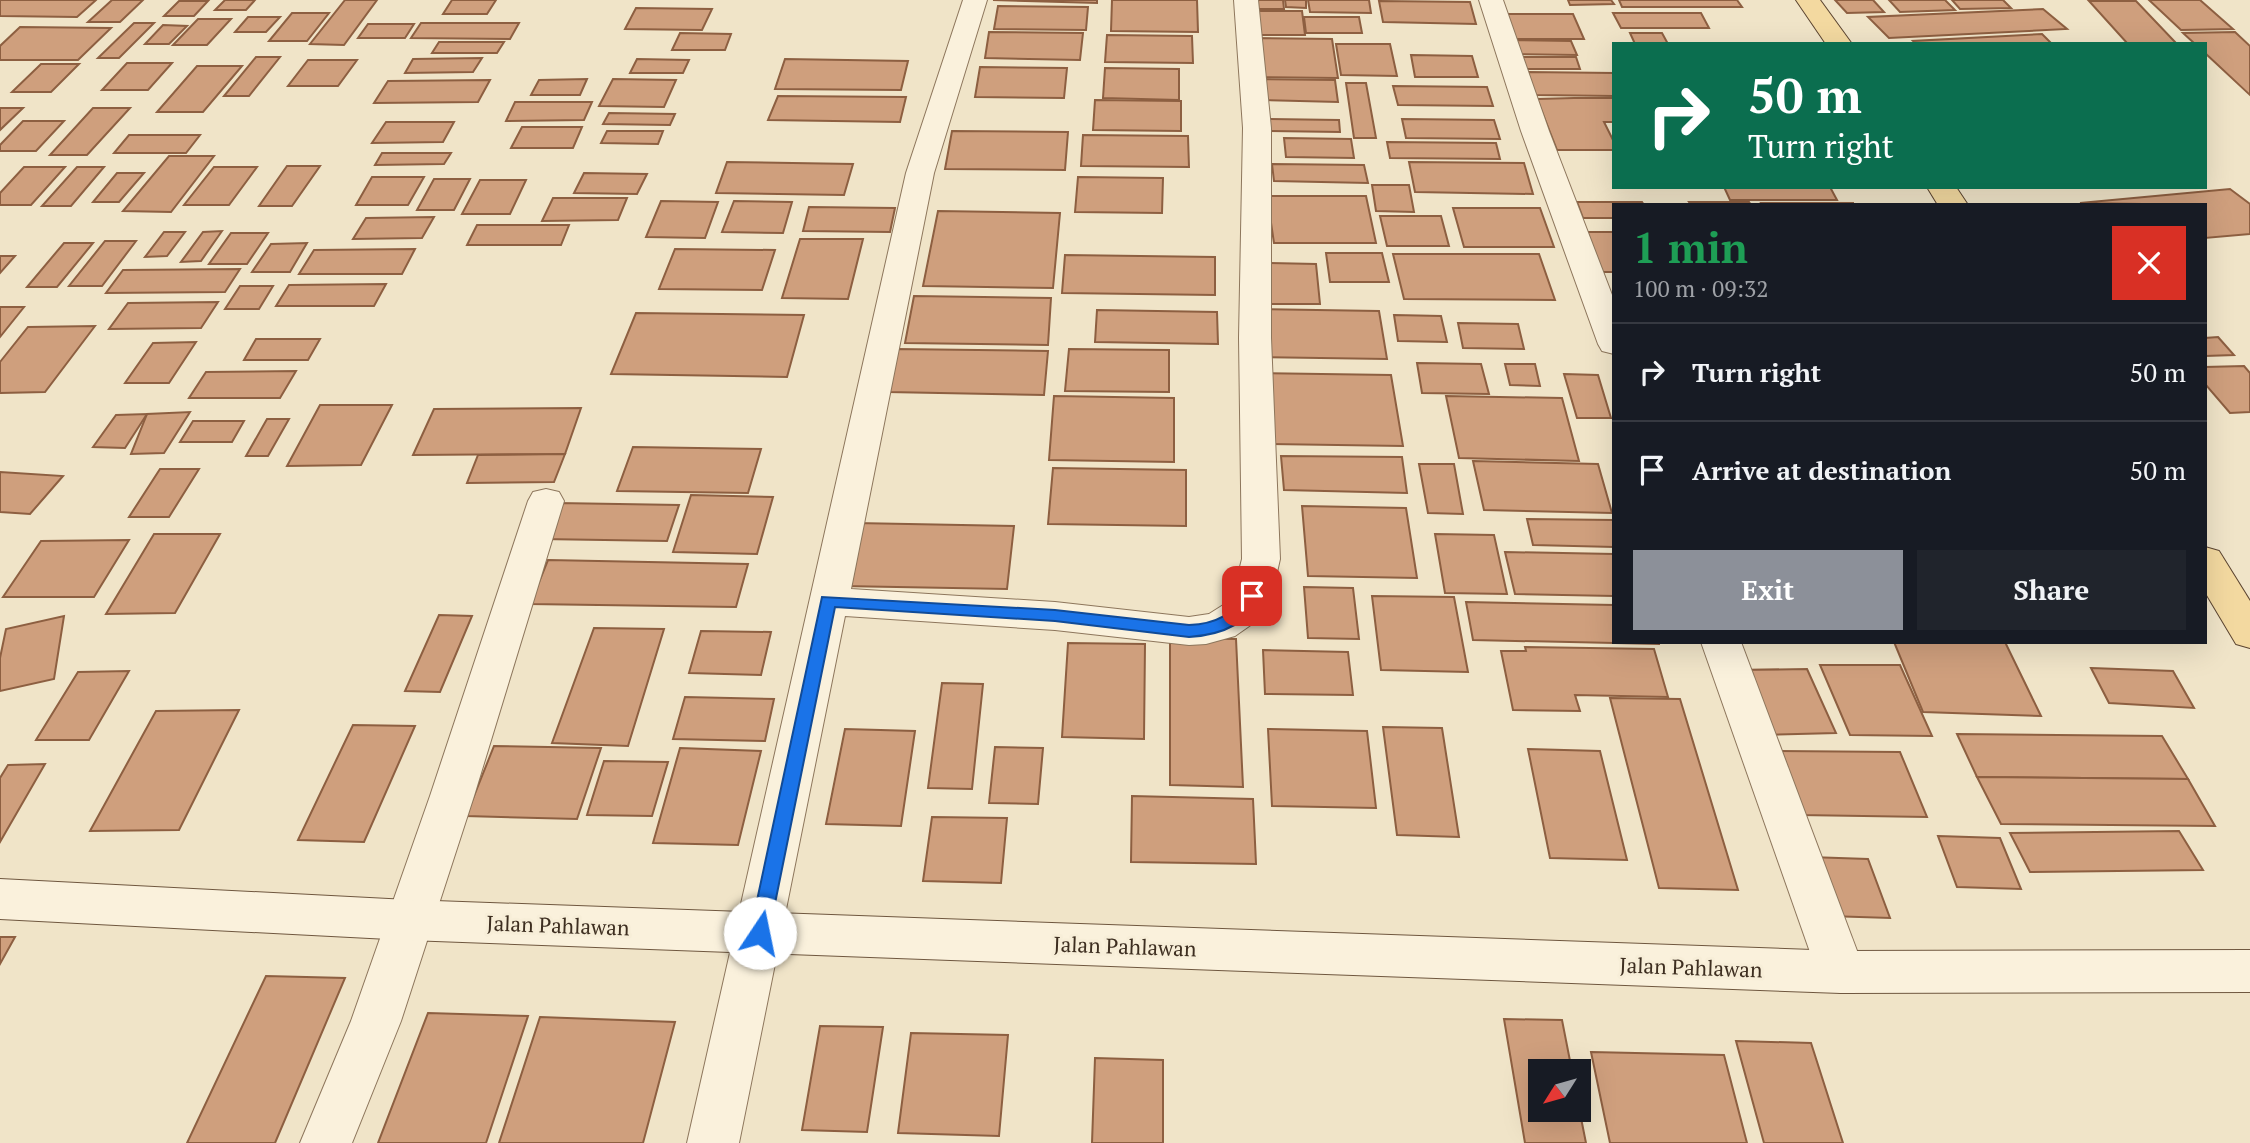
<!DOCTYPE html>
<html lang="en">
<head>
<meta charset="utf-8">
<style>
  body { margin:0; font-family:"PT Serif",serif; background:#20242c; color:#f1f3f6; height:100vh; display:flex; flex-direction:column; font-size:26px; white-space:nowrap }
  * { box-sizing:border-box; margin:0 }
  p { font-size:23px; color:#9ea1a6 }
  .icon { flex:none; width:38px; height:38px; fill:none; stroke:currentColor; stroke-width:2; stroke-linecap:round; stroke-linejoin:round }
  .map { position:relative; flex:1; overflow:hidden }
  .details { position:absolute; left:1612px; top:203px; width:595px; height:441px; display:flex; flex-direction:column; background:#171b24; border-radius:0px; box-shadow:0 7px 28px #0002 }
  .details>* { flex:none }
  .banner { position:absolute; left:1612px; top:42px; width:595px; height:147px; border-radius:0px; box-shadow:0 7px 28px #0002; background:#0b6e4f; color:#fff; overflow:hidden }
  .needle { width:46px; rotate:233deg }
  .fabs { position:absolute; left:1528px; top:1059px; display:grid; gap:14px }
  .fabs a { display:grid; place-items:center; width:63px; height:63px; border-radius:0px; background:#171b24; box-shadow:0 7px 28px #0002; font-size:35px }
  .pin { position:absolute; display:grid; place-items:center; width:60px; height:60px; color:#fff; margin:-30px; border-radius:14px; box-shadow:0 4px 10px #0006 }
  .me { position:absolute; width:77px; margin:-38px; rotate:11deg; stroke-linejoin:round; filter:drop-shadow(0 0 5px #0008) }
  .turn { display:flex; align-items:center; gap:24px; height:147px; padding:0 21px; font-size:32px }
  .turn .icon { width:91px; height:91px; stroke-width:2.5 }
  .turn b { display:block; font-size:49px; line-height:60px }
  .round { display:grid; place-items:center; flex:none; width:74px; height:74px; border-radius:0px; background:#20242c }
  .overview { display:flex; align-items:center; justify-content:space-between; height:119px; padding:0 21px }
  h1 { font-size:42px; font-weight:800; line-height:52px; color:#1e9e55 }
  .button { display:flex; gap:14px; margin-top:auto; padding:14px 21px }
  .button a { flex:1; height:80px; border-radius:0px; background:#8c9099; color:#fff; font-size:28px; font-weight:800; line-height:80px; text-align:center }
  .button a+a { background:#20242c; color:#f1f3f6 }
  ul { padding:0; list-style:none }
  li { display:flex; align-items:center; gap:21px; height:98px; padding:0 21px; border-top:2px solid #363941 }
  li div { flex:1 }
  li b { display:block; font-size:26px }
  li em { font-style:normal }
  .map>svg:first-child { display:block }
  .building { fill:#cf9f7d; stroke:#8d5f41; stroke-width:2 }
  .lines { fill:none; stroke-linecap:round; stroke-linejoin:round }
  .street-casing { stroke:#8d765c; stroke-width:2 }
  .secondary-casing { stroke:#6f573f; stroke-width:2 }
  .primary-casing { stroke:#5b4430; stroke-width:2 }
  .street { fill:#faf1dc; fill-rule:evenodd }
  .secondary { fill:#faf1dc; fill-rule:evenodd }
  .primary { fill:#f3d9a0; fill-rule:evenodd }
  .route { fill:#1a73e8; stroke:#114b97; stroke-width:2 }
  .labels { text-anchor:middle; dominant-baseline:central; stroke-width:6; stroke-linejoin:round; paint-order:stroke }
  .near-street-label { font-size:21px; fill:#3d2e20; stroke:#f7eed8 }
</style>
</head>
<body>
<div class="map">
<svg width="2250" height="1143" viewBox="0 0 2250 1143">
  <rect width="100%" height="100%" fill="#f0e4c8"/>
  <g class="building">
    <path d="M0,0H96L77,17L0,16Z"/>
    <path d="M112,0H143L120,22H88Z"/>
    <path d="M225,0H255L246,10H215Z"/>
    <path d="M345,0H377L344,45L310,44Z"/>
    <path d="M452,0H496L487,14H443Z"/>
    <path d="M993,0H1097V3Z"/>
    <path d="M1112,0H1197L1198,32L1111,31Z"/>
    <path d="M1251,0H1283L1284,9H1251Z"/>
    <path d="M1285,0H1306V8L1286,7Z"/>
    <path d="M1308,0H1369L1371,13L1310,12Z"/>
    <path d="M1568,0H1611L1614,4L1570,5Z"/>
    <path d="M1619,0H1737L1742,7H1622Z"/>
    <path d="M1835,0H1873L1884,12L1847,13Z"/>
    <path d="M1889,0H1945L1955,10L1900,12Z"/>
    <path d="M1952,0H2003L2011,8L1960,9Z"/>
    <path d="M2149,0H2200L2233,29L2181,30Z"/>
    <path d="M179,1H208L194,16H164Z"/>
    <path d="M1379,1L1470,2L1476,24L1383,22Z"/>
    <path d="M2089,1H2136L2176,43H2127Z"/>
    <path d="M998,6L1088,7L1086,30L994,29Z"/>
    <path d="M636,8L712,9L702,30L625,29Z"/>
    <path d="M2043,9L2067,29L1889,38L1868,17Z"/>
    <path d="M1252,11H1302L1305,35H1254Z"/>
    <path d="M292,13H329L307,41H269Z"/>
    <path d="M1613,13H1701L1709,28H1621Z"/>
    <path d="M1504,14H1573L1584,39H1514Z"/>
    <path d="M248,17H280L266,32H235Z"/>
    <path d="M1304,17H1359L1362,33H1306Z"/>
    <path d="M198,19H231L207,45H173Z"/>
    <path d="M134,23H154L119,58H98Z"/>
    <path d="M421,23H519L510,39L411,38Z"/>
    <path d="M368,24H414L405,38H358Z"/>
    <path d="M163,25L187,26L169,44H145Z"/>
    <path d="M20,27L111,28L78,60H0V46Z"/>
    <path d="M989,32L1083,33L1080,60L985,58Z"/>
    <path d="M2235,32L2250,46V95L2205,53V44H2195L2183,33Z"/>
    <path d="M680,33L731,34L725,50H672Z"/>
    <path d="M1630,33H1662L1668,44H1635Z"/>
    <path d="M2042,34L2052,44H1916L1913,41Z"/>
    <path d="M1107,35L1192,36L1193,63L1105,62Z"/>
    <path d="M1255,38L1332,39L1338,78L1258,77Z"/>
    <path d="M1508,40L1571,41L1577,55L1513,54Z"/>
    <path d="M439,42H504L497,53H432Z"/>
    <path d="M1336,44H1390L1397,76L1341,75Z"/>
    <path d="M1411,55L1472,56L1478,77H1415Z"/>
    <path d="M256,57H280L249,96H224Z"/>
    <path d="M1519,57H1576L1580,69H1523Z"/>
    <path d="M482,58L473,72L405,73L413,59Z"/>
    <path d="M637,59L689,60L683,73H630Z"/>
    <path d="M785,59L908,61L901,90L775,89Z"/>
    <path d="M308,60H357L338,86H288Z"/>
    <path d="M127,63H172L148,90H102Z"/>
    <path d="M41,64H79L51,92H12Z"/>
    <path d="M197,66H242L203,112H157Z"/>
    <path d="M980,67L1067,68L1064,98L975,97Z"/>
    <path d="M1105,68L1179,69V100L1103,98Z"/>
    <path d="M1527,72L1614,73V96L1535,95Z"/>
    <path d="M587,79L580,95H531L539,80Z"/>
    <path d="M613,79L676,80L664,107L599,106Z"/>
    <path d="M1260,79L1335,80L1338,102L1261,100Z"/>
    <path d="M490,80L478,102L374,103L388,81Z"/>
    <path d="M1346,83H1366L1376,138H1354Z"/>
    <path d="M1393,86L1487,87L1493,106L1398,105Z"/>
    <path d="M778,96L906,97L900,122L768,120Z"/>
    <path d="M1574,98H1614V122H1604L1614,142V150H1557L1537,99Z"/>
    <path d="M1095,100L1181,101V131L1093,130Z"/>
    <path d="M515,102H592L584,120L506,121Z"/>
    <path d="M0,108H23L0,130Z"/>
    <path d="M93,108H130L87,155H50Z"/>
    <path d="M609,113L675,114L670,125L603,124Z"/>
    <path d="M1268,119L1339,120L1340,132L1269,131Z"/>
    <path d="M1402,119L1494,120L1500,139L1406,138Z"/>
    <path d="M23,121H64L36,151H0V145Z"/>
    <path d="M386,122H454L443,142L372,143Z"/>
    <path d="M522,127H582L573,148H511Z"/>
    <path d="M607,131H663L658,144L601,143Z"/>
    <path d="M952,131L1068,132L1065,170L945,169Z"/>
    <path d="M129,135H200L186,153H114Z"/>
    <path d="M1083,135L1188,136L1189,167L1081,166Z"/>
    <path d="M1284,138L1351,139L1354,158L1286,157Z"/>
    <path d="M1387,142L1496,143L1500,159L1390,158Z"/>
    <path d="M382,153H451L444,164L375,165Z"/>
    <path d="M169,156H214L171,212L123,211Z"/>
    <path d="M727,162L853,164L844,195L716,193Z"/>
    <path d="M1409,162L1524,163L1533,194L1415,192Z"/>
    <path d="M1272,164L1364,165L1368,183L1274,181Z"/>
    <path d="M287,166H320L292,206H259Z"/>
    <path d="M24,167H65L31,205H0V193Z"/>
    <path d="M77,167H104L71,206H42Z"/>
    <path d="M214,167H257L229,205H184Z"/>
    <path d="M117,173H144L119,202H93Z"/>
    <path d="M584,173L647,174L637,194L574,193Z"/>
    <path d="M372,177H424L408,205H356Z"/>
    <path d="M1078,177L1163,178L1162,213L1075,212Z"/>
    <path d="M434,179H470L454,210H417Z"/>
    <path d="M480,180H526L510,214H462Z"/>
    <path d="M1372,185H1409L1414,212L1376,211Z"/>
    <path d="M1724,187H1830L1837,200H1730Z"/>
    <path d="M2230,189L2250,204V234L2205,238V205L2080,203Z"/>
    <path d="M1267,196H1366L1376,243H1274Z"/>
    <path d="M553,198H627L618,220L542,221Z"/>
    <path d="M661,201L718,202L705,238L646,237Z"/>
    <path d="M734,201L792,202L783,233L722,232Z"/>
    <path d="M1577,202H1642L1644,205H1614V218H1583Z"/>
    <path d="M1689,202H1749L1751,205H1691Z"/>
    <path d="M1761,203H1853V205H1762Z"/>
    <path d="M809,207L895,208L890,232L803,231Z"/>
    <path d="M1453,208H1540L1554,247H1464Z"/>
    <path d="M938,211L1060,213L1053,288L923,286Z"/>
    <path d="M1380,216H1441L1449,246H1387Z"/>
    <path d="M434,217L422,238L353,239L366,218Z"/>
    <path d="M477,225H569L561,245H467Z"/>
    <path d="M222,231L201,261L181,262L203,232Z"/>
    <path d="M164,232H185L167,256L145,257Z"/>
    <path d="M1577,232H1614V272H1593Z"/>
    <path d="M231,233H268L247,264H209Z"/>
    <path d="M800,239H863L848,299L782,298Z"/>
    <path d="M105,241H136L102,286H69Z"/>
    <path d="M64,243H93L57,287H27Z"/>
    <path d="M307,243L290,272H252L271,244Z"/>
    <path d="M415,249L402,274H299L314,250Z"/>
    <path d="M675,249L775,250L762,290L659,289Z"/>
    <path d="M1326,253H1382L1389,282H1330Z"/>
    <path d="M1393,254H1539L1555,300L1404,299Z"/>
    <path d="M1065,255L1215,257V295L1062,293Z"/>
    <path d="M0,256H15L0,273Z"/>
    <path d="M1266,263L1316,264L1320,304H1269Z"/>
    <path d="M240,269L225,292L106,293L123,270Z"/>
    <path d="M386,284L374,306H276L289,285Z"/>
    <path d="M240,286H273L259,309H225Z"/>
    <path d="M914,296L1051,298L1048,345L905,343Z"/>
    <path d="M218,302L201,328L109,329L128,303Z"/>
    <path d="M0,307H24L0,337Z"/>
    <path d="M1256,309L1379,311L1387,359L1259,357Z"/>
    <path d="M1097,310L1217,312L1218,344L1095,342Z"/>
    <path d="M636,313L804,315L787,377L611,374Z"/>
    <path d="M1394,315L1441,316L1447,342L1398,341Z"/>
    <path d="M1458,323L1518,324L1524,349L1463,348Z"/>
    <path d="M95,326L45,392L0,393V362L28,327Z"/>
    <path d="M2218,337L2234,355L2205,356V338Z"/>
    <path d="M256,339H320L308,360H244Z"/>
    <path d="M196,342L169,383H125L153,343Z"/>
    <path d="M896,349L1048,351L1044,395L888,392Z"/>
    <path d="M1069,349L1169,350V392L1065,391Z"/>
    <path d="M1417,363L1481,364L1489,394L1422,393Z"/>
    <path d="M1505,364H1535L1540,386L1510,385Z"/>
    <path d="M2244,366L2250,373V412L2230,413L2205,384V367Z"/>
    <path d="M296,371L280,398H189L206,372Z"/>
    <path d="M1261,373L1391,375L1403,446L1265,444Z"/>
    <path d="M1564,374L1598,375L1611,418H1577Z"/>
    <path d="M1054,396L1174,398V462L1049,460Z"/>
    <path d="M1446,396L1562,398L1579,461L1459,458Z"/>
    <path d="M320,405H392L361,465L287,466Z"/>
    <path d="M581,408L565,454L413,455L434,409Z"/>
    <path d="M190,412L164,453L131,454L147,414Z"/>
    <path d="M147,414L125,448L93,447L116,415Z"/>
    <path d="M267,419H289L268,456H246Z"/>
    <path d="M193,421H244L232,442H180Z"/>
    <path d="M633,447L761,449L748,493L617,491Z"/>
    <path d="M565,454L554,482L467,483L478,455Z"/>
    <path d="M1281,456L1402,457L1407,493L1284,490Z"/>
    <path d="M1473,461L1598,464L1612,513L1484,510Z"/>
    <path d="M1419,464H1454L1463,514L1428,513Z"/>
    <path d="M1053,468L1186,470V526L1048,524Z"/>
    <path d="M160,469H199L169,517H129Z"/>
    <path d="M0,472L63,476L30,514L0,512Z"/>
    <path d="M691,495L773,497L757,554L673,552Z"/>
    <path d="M557,503L679,505L667,541L542,539Z"/>
    <path d="M1302,506L1406,508L1417,578L1308,576Z"/>
    <path d="M1527,519L1614,520V547L1533,545Z"/>
    <path d="M855,523L1014,526L1007,589L842,586Z"/>
    <path d="M154,534H220L175,613L106,614Z"/>
    <path d="M1435,534L1494,535L1507,594L1445,593Z"/>
    <path d="M129,540L94,597H3L41,541Z"/>
    <path d="M1505,552L1614,554V596L1515,594Z"/>
    <path d="M548,560L748,564L736,607L530,604Z"/>
    <path d="M1304,587L1353,588L1359,639L1308,638Z"/>
    <path d="M1372,596L1454,597L1468,672L1381,670Z"/>
    <path d="M1466,602L1614,605V642L1660,644L1473,640Z"/>
    <path d="M439,615L472,616L440,692L405,691Z"/>
    <path d="M64,616L54,679L0,691V658L6,629Z"/>
    <path d="M594,628L664,629L628,746L552,743Z"/>
    <path d="M701,631L771,632L761,675L689,673Z"/>
    <path d="M1170,638L1236,639L1243,787L1170,785Z"/>
    <path d="M1894,642H2005L2041,716L1923,712Z"/>
    <path d="M1068,643L1145,644L1144,739L1062,737Z"/>
    <path d="M1525,647L1654,649L1668,697L1575,695L1580,711L1513,710L1501,651H1526Z"/>
    <path d="M1263,650L1348,652L1353,695L1265,694Z"/>
    <path d="M1820,665H1900L1932,736L1850,735Z"/>
    <path d="M2091,668L2173,671L2194,708L2109,703Z"/>
    <path d="M1807,669L1836,733L1760,735L1735,670Z"/>
    <path d="M129,671L89,740H36L78,672Z"/>
    <path d="M942,683L983,684L972,789L928,788Z"/>
    <path d="M685,697L774,699L765,741L673,739Z"/>
    <path d="M1610,698L1680,699L1738,890L1659,888Z"/>
    <path d="M239,710L179,830L90,831L156,711Z"/>
    <path d="M353,725L415,726L364,842L298,840Z"/>
    <path d="M1383,727L1442,728L1459,837L1397,835Z"/>
    <path d="M845,729L915,731L901,826L826,824Z"/>
    <path d="M1268,729L1367,731L1376,808L1272,806Z"/>
    <path d="M1957,734L2162,736L2188,779L1977,777Z"/>
    <path d="M494,746L601,748L577,819L466,816Z"/>
    <path d="M995,747L1043,748L1038,804L989,803Z"/>
    <path d="M680,748L761,751L738,845L653,843Z"/>
    <path d="M1528,749L1600,751L1627,860L1550,858Z"/>
    <path d="M1775,751L1900,752L1927,817L1799,815Z"/>
    <path d="M604,761L668,762L652,816L587,815Z"/>
    <path d="M45,764L0,842V778L8,765Z"/>
    <path d="M1977,777L2188,779L2215,826L2001,824Z"/>
    <path d="M1132,796L1253,799L1256,864L1131,862Z"/>
    <path d="M932,817L1007,818L1001,883L923,881Z"/>
    <path d="M2179,831L2203,870L2030,872L2010,833Z"/>
    <path d="M1938,836L2000,838L2021,889L1957,887Z"/>
    <path d="M1809,857L1868,859L1890,918L1828,916Z"/>
    <path d="M0,937H15L0,964Z"/>
    <path d="M266,976L345,978L275,1143H187Z"/>
    <path d="M428,1013L528,1016L486,1143H378Z"/>
    <path d="M540,1017L675,1022L643,1143H499Z"/>
    <path d="M1504,1019L1562,1020L1572,1071H1540V1110H1578V1103L1586,1143H1525Z"/>
    <path d="M820,1026L883,1027L867,1132L802,1130Z"/>
    <path d="M911,1033L1008,1035L999,1136L898,1133Z"/>
    <path d="M1736,1041L1811,1043L1843,1143H1764Z"/>
    <path d="M1591,1052L1724,1055L1747,1143H1610Z"/>
    <path d="M1095,1058L1163,1060V1143H1092Z"/>
  </g>
  <g class="lines">
    <defs>
      <g id="street">
        <path d="M963,0H987L934,173L851,589L1055,602L1189,617L1209,614L1228,602L1234,590L1242,559L1239,338L1243,128L1234,0H1258L1271,128V338L1280,559L1273,590L1255,622L1235,636L1206,644L1189,645L1055,630L845,616L739,1143H687L906,173Z"/>
        <path d="M1479,0H1503L1549,131L1614,300V354L1602,351L1598,344L1521,131Z"/>
        <path d="M546,489L559,492L564,501L474,796L401,1021L352,1143H300L351,1021L430,796L528,501L533,492Z"/>
        <path d="M1701,642H1741L1865,972L1858,987L1841,993L1824,987L1817,972Z"/>
      </g>
      <path id="secondary" d="M0,879L408,900L1841,951L2250,950V992L1841,993L408,940L0,919Z"/>
      <g id="primary">
        <path d="M1796,0H1820L1852,44H1826Z"/>
        <path d="M1927,187H1956L1968,205H1938Z"/>
        <path d="M2205,547L2219,551L2250,601V648L2236,644L2205,592Z"/>
      </g>
    </defs>
    <use href="#street" class="street-casing"/>
    <use href="#secondary" class="secondary-casing"/>
    <use href="#primary" class="primary-casing"/>
    <use href="#street" class="street"/>
    <use href="#secondary" class="secondary"/>
    <use href="#primary" class="primary"/>
  </g>
  <path class="route" d="M1252,590L1260,596C1248,625 1220,635 1189,637L1055,621L835,607L769,933L767,939L760,941L753,939L750,933L822,597L1055,610L1189,625C1216,624 1233,615 1246,591Z"/>
  <g class="labels">
    <g class="near-street-label">
      <text transform="translate(558 925) rotate(2)">Jalan Pahlawan</text>
      <text transform="translate(1125 946) rotate(2)">Jalan Pahlawan</text>
      <text transform="translate(1691 967) rotate(2)">Jalan Pahlawan</text>
    </g>
  </g>
</svg>
<div class="fabs">
<a><svg class="needle" viewBox="-14 -14 28 28"><path d="M0-13l5 13h-10z" fill="#e53935"/><path d="M0 13l5-13h-10z" fill="#9ea1a6"/></svg></a>
</div>
<div class="pin" style="left:1252px;top:596px;background:#d93025"><svg class="icon" aria-label="arrive" viewBox="0 0 24 24"><path d="M6 21V4h12l-3 4 3 4H6"/></svg></div>
<svg class="me" style="left:760px;top:933px" viewBox="-20 -20 40 40"><circle r="19" fill="#fff"/><path d="M0-13L10 11 0 6-10 11z" fill="#1a73e8"/></svg>
<div class="banner">
<div class="turn"><svg class="icon" aria-label="right" viewBox="0 0 24 24"><path d="M7 20v-9h11M14 6l5 5-5 5"/></svg><div><b>50 m</b>Turn right</div></div>
</div>
<section class="details">
<div class="overview"><div><h1>1 min</h1><p>100 m · 09:32</p></div><a class="round" style="background:#d93025;color:#fff"><svg class="icon" aria-label="close" viewBox="0 0 24 24"><path d="M6 6l12 12M18 6L6 18"/></svg></a></div>
<ul>
<li><svg class="icon" aria-label="right" viewBox="0 0 24 24"><path d="M7 20v-9h11M14 6l5 5-5 5"/></svg><div><b>Turn right</b></div><em>50 m</em></li>
<li><svg class="icon" aria-label="arrive" viewBox="0 0 24 24"><path d="M6 21V4h12l-3 4 3 4H6"/></svg><div><b>Arrive at destination</b></div><em>50 m</em></li>
</ul>
<div class="button"><a>Exit</a><a>Share</a></div>
</section>
</div>
</body>
</html>
